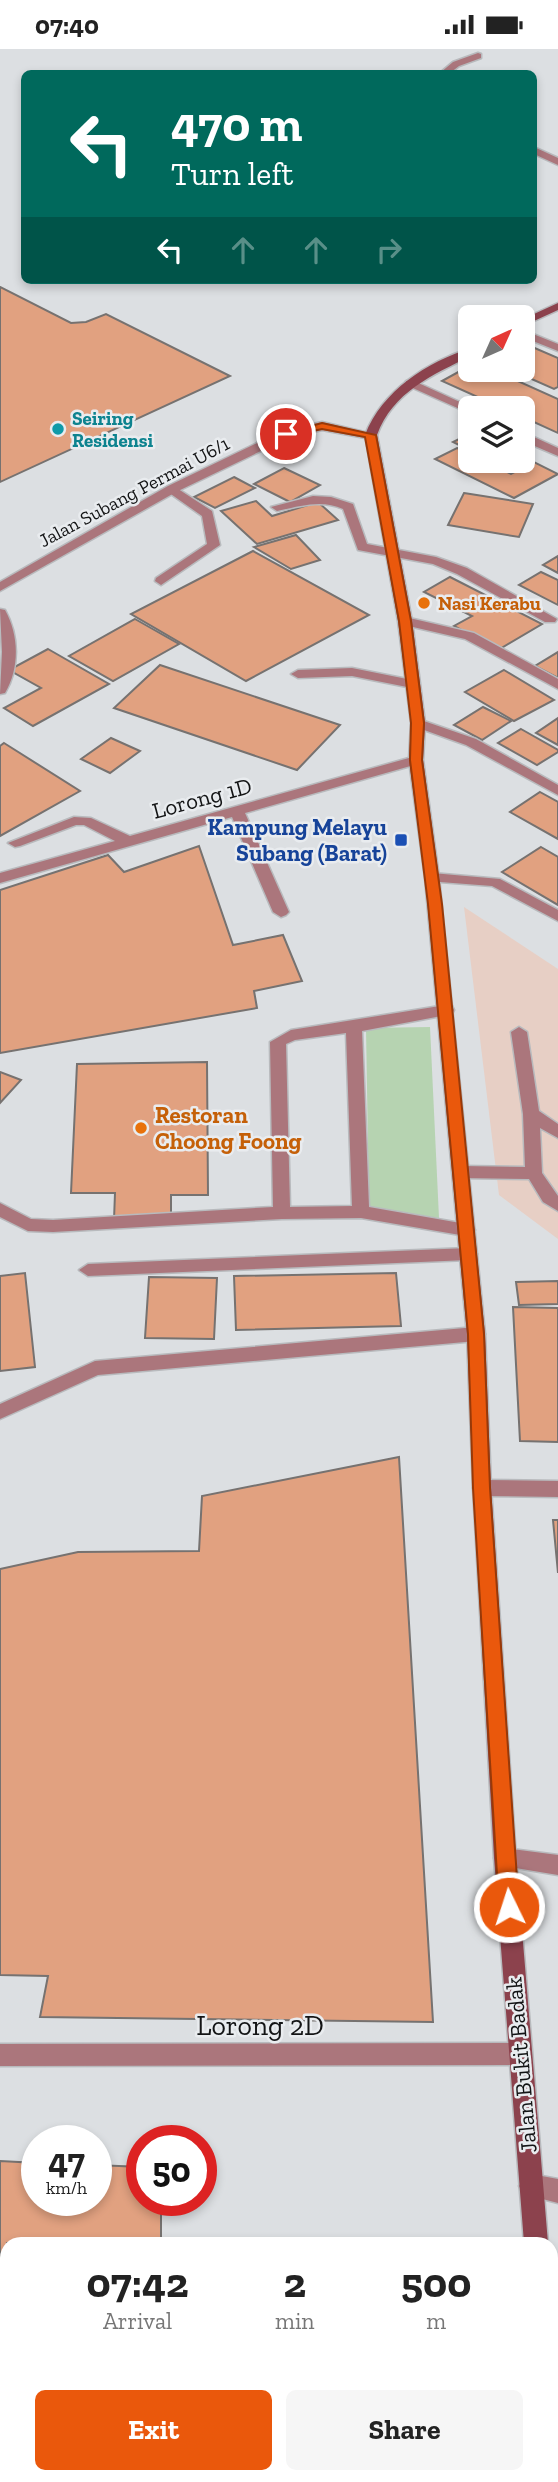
<!DOCTYPE html>
<html lang="en">
<head>
<meta charset="utf-8">
<style>
  body { margin:0; font-family:"Zilla Slab",serif; background:#f6f6f6; color:#222; height:100vh; display:flex; flex-direction:column; font-size:26px; white-space:nowrap }
  * { box-sizing:border-box; margin:0 }
  p { font-size:23px; color:#767676 }
  .icon { flex:none; width:38px; height:38px; fill:none; stroke:currentColor; stroke-width:2; stroke-linecap:round; stroke-linejoin:round }
  .map { position:relative; flex:1; overflow:hidden }
  .side { position:absolute; left:0px; top:2188px; width:558px; height:247px; display:flex; flex-direction:column; background:#fff; border-radius:21px 21px 0 0; box-shadow:0 4px 10px #0003 }
  .side>* { flex:none }
  .banner { position:absolute; left:21px; top:21px; width:516px; height:214px; border-radius:10px; box-shadow:0 4px 10px #0003; background:#00695c; color:#fff; overflow:hidden }
  .needle { width:46px; rotate:45deg }
  .fabs { position:absolute; left:458px; top:256px; display:grid; gap:14px }
  .fabs a { display:grid; place-items:center; width:77px; height:77px; border-radius:10px; background:#fff; box-shadow:0 4px 10px #0003; font-size:35px }
  .speed { position:absolute; left:21px; top:2076px; display:flex; gap:14px; font-size:35px; font-weight:700; text-align:center }
  .speed>* { display:grid; place-content:center; width:91px; height:91px; border-radius:50%; background:#fff; box-shadow:0 4px 10px #0003; line-height:1 }
  .speed small { font-size:18px; font-weight:400 }
  .speed .limit { border:10px solid #d22; background:#fff; color:#111 }
  .pin { position:absolute; display:grid; place-items:center; width:60px; height:60px; color:#fff; margin:-30px; border:4px solid #fff; border-radius:50%; box-shadow:0 2px 7px #0007 }
  .me { position:absolute; width:77px; margin:-38px; rotate:356deg; stroke-linejoin:round; filter:drop-shadow(0 0 5px #0008) }
  .turn { display:flex; align-items:center; gap:24px; height:147px; padding:0 35px; font-size:32px }
  .turn .icon { width:91px; height:91px; stroke-width:2.5 }
  .turn b { display:block; font-size:49px; line-height:60px }
  .lanes { display:flex; align-items:center; height:66px; padding:0 35px; background:#0003; justify-content:center; gap:35px; direction:ltr }
  .lanes .off { opacity:.35 }
  .eta { display:flex; justify-content:space-evenly; align-items:center; height:119px; text-align:center }
  .eta b { font-size:42px; font-weight:800; line-height:49px }
  .action { display:flex; gap:14px; margin-top:auto; padding:14px 35px }
  .action a { flex:1; height:80px; border-radius:10px; background:#ea580c; color:#fff; font-size:28px; font-weight:800; line-height:80px; text-align:center }
  .action a+a { background:#f6f6f6; color:#222 }
  .status { display:flex; justify-content:space-between; align-items:center; height:49px; padding:0 35px; background:#fff; direction:ltr }
  .status svg { height:19px; fill:currentColor }
  .map>svg:first-child { display:block }
  .commercial { fill:#e7cfc5 }
  .green { fill:#b6d3b1 }
  .building { fill:#e1a180; stroke:#767270; stroke-width:2 }
  .lines { fill:none; stroke-linecap:round; stroke-linejoin:round }
  .lane-casing { stroke:#b8babd; stroke-width:3 }
  .street-casing { stroke:#b8babd; stroke-width:3 }
  .secondary-casing { stroke:#b8babd; stroke-width:3 }
  .lane { fill:#ab767c; fill-rule:evenodd }
  .street { fill:#ab767c; fill-rule:evenodd }
  .secondary { fill:#8c424d; fill-rule:evenodd }
  .route { fill:#ea580c; stroke:#983908; stroke-width:2 }
  .culture-dot { fill:#0f9aa8; stroke:#e9ecef; stroke-width:2.5 }
  .food-dot { fill:#e8710a; stroke:#e9ecef; stroke-width:2.5 }
  .transit-dot { fill:#1a4fb4; stroke:#e9ecef; stroke-width:2.5 }
  .labels { text-anchor:middle; dominant-baseline:central; stroke-width:5; stroke-linejoin:round; paint-order:stroke }
  .far-culture-label { font-size:19px; font-weight:bold; fill:#0d838f; stroke:#e9ecef; text-anchor:start }
  .far-street-label { font-size:19px; fill:#131415; stroke:#e9ecef }
  .far-food-label { font-size:19px; font-weight:bold; fill:#c56008; stroke:#e9ecef; text-anchor:start }
  .street-label { font-size:23px; fill:#131415; stroke:#e9ecef }
  .transit-label { font-size:23px; font-weight:bold; fill:#164399; stroke:#e9ecef; text-anchor:end }
  .food-label { font-size:23px; font-weight:bold; fill:#c56008; stroke:#e9ecef; text-anchor:start }
  .near-street-label { font-size:28px; fill:#131415; stroke:#e9ecef }
</style>
</head>
<body>
<div class="status"><b>07:40</b><svg viewBox="0 0 49 12"><path d="M0 12V9h3v3zM5 12V6h3v6zM10 12V3h3v9zM15 12V0h3v12zM26 1h20v11H26zM47 4h2v5h-2z"/></svg></div>
<div class="map">
<svg width="558" height="2433" viewBox="0 0 558 2433">
  <rect width="100%" height="100%" fill="#dcdfe2"/>
  <path class="commercial" d="M464,858L558,920V1190L499,1146Z"/>
  <path class="green" d="M430,978L439,1169L369,1158L366,979Z"/>
  <g class="building">
    <path d="M0,238L71,274L86,273L106,265L230,327L0,433Z"/>
    <path d="M523,294L558,309V338L554,340L509,320H523Z"/>
    <path d="M471,316V320H491L558,350V384L523,368V359H502L442,332Z"/>
    <path d="M471,384V402L453,393Z"/>
    <path d="M457,399L471,405V411H483L511,425L534,413L558,425L514,449L435,410Z"/>
    <path d="M284,419L320,436L290,453L254,435Z"/>
    <path d="M234,428L255,439L215,459L194,448Z"/>
    <path d="M464,444L533,455L519,488L448,476Z"/>
    <path d="M256,452L272,467L318,453L338,471L257,495L221,462Z"/>
    <path d="M296,486L320,511L291,520L254,498Z"/>
    <path d="M253,502L369,566L246,632L131,565Z"/>
    <path d="M558,507V524L543,516Z"/>
    <path d="M541,523L558,531V556L519,536Z"/>
    <path d="M450,528L542,575L498,601L454,577L472,567L424,543Z"/>
    <path d="M135,570L179,595L113,632L69,607Z"/>
    <path d="M48,600L109,635L33,677L4,659L41,639L9,621Z"/>
    <path d="M558,603V629L535,617Z"/>
    <path d="M160,616L340,676L297,721L114,659Z"/>
    <path d="M504,621L554,651L514,672L465,643Z"/>
    <path d="M483,658L511,672L482,691L454,676Z"/>
    <path d="M558,669V696L536,684Z"/>
    <path d="M521,680L558,701V703L537,716L498,694Z"/>
    <path d="M111,689L140,702L110,724L81,710Z"/>
    <path d="M4,694L80,742L0,787V697Z"/>
    <path d="M540,743L558,753V790L510,763Z"/>
    <path d="M199,797L233,896L283,886L302,932L254,942L257,959L0,1004V841L108,806L124,823Z"/>
    <path d="M541,798L558,808V856L502,823Z"/>
    <path d="M207,1013L208,1146H171V1168L114,1171L115,1144H71L77,1015Z"/>
    <path d="M0,1023L21,1031L0,1054Z"/>
    <path d="M25,1224L35,1318L0,1322V1227Z"/>
    <path d="M396,1224L401,1277L236,1281L234,1227Z"/>
    <path d="M149,1228L217,1229L214,1290L145,1289Z"/>
    <path d="M558,1232V1255L519,1256L516,1233Z"/>
    <path d="M513,1258L558,1259V1393L520,1392Z"/>
    <path d="M399,1408L433,1973L40,1968L48,1927L0,1926V1520L78,1503L199,1502L202,1447Z"/>
    <path d="M553,1471H558V1524Z"/>
    <path d="M0,2112L37,2114V2151H96V2116L142,2118V2151H161V2194H7V2427H137L78,2433H0Z"/>
  </g>
  <g class="lines">
    <defs>
      <g id="lane">
        <path d="M478,4L481,5V9L459,17L450,24H440L453,13Z"/>
        <path d="M534,98L558,109V116L534,105Z"/>
        <path d="M172,436L212,462L220,496L161,536L155,532L156,529L207,495L202,467L168,443L166,440Z"/>
        <path d="M313,447L331,448L353,455L367,495L436,508L467,519L557,570L555,573H545L457,525L433,515L358,501L343,460C322,450 300,457 277,462L271,458Z"/>
        <path d="M0,560L5,561C19,586 20,619 5,644L0,645L2,603Z"/>
        <path d="M352,619L412,631L419,635L412,639L352,627L298,629L291,625L298,621Z"/>
        <path d="M416,707L421,708V714L245,764L289,863L286,866L281,868L273,863L232,768L0,834V824L115,792L84,776H76L20,797L15,798L8,794L74,768L91,769L130,787Z"/>
        <path d="M446,956L452,957L454,961L452,965L362,982L369,1158L466,1175L472,1177L475,1181L472,1185L466,1187L361,1169L282,1170L53,1183L28,1182L0,1168V1154L31,1170L53,1171L273,1158L270,993L291,981ZM346,984L352,1157L290,1158L286,995L295,991Z"/>
        <path d="M519,978L527,983L539,1062L558,1075V1089L540,1079L542,1124L558,1147V1162L543,1153L529,1130L461,1129L453,1123L461,1117L525,1118L523,1065L511,983Z"/>
        <path d="M468,1199L477,1205L468,1211L88,1227L79,1221L88,1215Z"/>
        <path d="M476,1278L482,1280L485,1285L482,1290L476,1292L98,1326L0,1370V1355L95,1312Z"/>
        <path d="M520,1994L528,1997L531,2005L528,2013L520,2016L0,2017V1995Z"/>
        <path d="M551,2417L558,2418V2433H458L455,2427H551Z"/>
        <path d="M256,2427H327L324,2433H253Z"/>
      </g>
      <g id="street">
        <path d="M523,281L558,295V302L523,288Z"/>
        <path d="M406,332H414L473,359H471V365L406,336Z"/>
        <path d="M322,373L377,386L371,390L322,381L290,388L176,443L0,542V533L168,437L282,382Z"/>
        <path d="M523,383L558,399V407L523,392Z"/>
        <path d="M405,568L474,584L558,630V640L465,590L400,575V569Z"/>
        <path d="M418,670L476,690L558,736V746L466,696L413,677V671Z"/>
        <path d="M432,824L500,830L558,861V872L492,837L427,832V826Z"/>
        <path d="M482,1431L558,1432V1448L482,1447L475,1444L473,1439L475,1434Z"/>
        <path d="M505,1799L558,1806V1826L497,1816L494,1809L497,1802Z"/>
        <path d="M531,2125L558,2130V2154L523,2145L519,2137L523,2129Z"/>
      </g>
      <g id="secondary">
        <path d="M558,254V261L523,277V270Z"/>
        <path d="M471,299V307C432,326 393,343 377,386L412,572L425,674L423,711L439,829L485,1285L491,1439L516,1809L548,2194H524L494,1809L473,1439L467,1285L425,829L409,711L411,674L398,572L365,386C382,342 427,313 471,299Z"/>
        <path d="M551,2353L558,2356V2433H544V2427H551Z"/>
      </g>
    </defs>
    <use href="#lane" class="lane-casing"/>
    <use href="#street" class="street-casing"/>
    <use href="#secondary" class="secondary-casing"/>
    <use href="#lane" class="lane"/>
    <use href="#street" class="street"/>
    <use href="#secondary" class="secondary"/>
  </g>
  <path class="route" d="M322,374L376,386L411,572L424,674L422,711L442,855L484,1285L490,1439L519,1858L516,1864L509,1867L502,1864L499,1858L473,1439L468,1285L428,855L410,711L411,674L399,572L365,388L322,380L286,388L281,385Z"/>
  <circle class="culture-dot" cx="58" cy="380" r="7"/>
  <g class="food-dot">
    <circle cx="424" cy="554" r="7"/>
    <circle cx="141" cy="1079" r="7"/>
  </g>
  <rect class="transit-dot" x="394" y="784" width="14" height="14" rx="3.5"/>
  <g class="labels">
    <g class="far-culture-label">
      <text x="72" y="369">Seiring<tspan x="72" dy="22">Residensi</tspan></text>
    </g>
    <g class="far-street-label">
      <text transform="translate(134 443) rotate(-28)">Jalan Subang Permai U6/1</text>
    </g>
    <g class="far-food-label">
      <text x="438" y="554">Nasi Kerabu</text>
    </g>
    <g class="street-label">
      <text transform="translate(202 749) rotate(-15)">Lorong 1D</text>
      <text transform="translate(521 2016) rotate(-95)">Jalan Bukit Badak</text>
    </g>
    <g class="transit-label">
      <text x="387" y="778">Kampung Melayu<tspan x="387" dy="26">Subang (Barat)</tspan></text>
    </g>
    <g class="food-label">
      <text x="155" y="1066">Restoran<tspan x="155" dy="26">Choong Foong</tspan></text>
    </g>
    <g class="near-street-label">
      <text x="260" y="1976">Lorong 2D</text>
    </g>
  </g>
</svg>
<div class="fabs">
<a><svg class="needle" viewBox="-14 -14 28 28"><path d="M0-13l5 13h-10z" fill="#e53935"/><path d="M0 13l5-13h-10z" fill="#767676"/></svg></a>
<a><svg class="icon" aria-label="layers" viewBox="0 0 24 24"><path d="M12 4l9 5-9 5-9-5zM3 14l9 5 9-5"/></svg></a>
</div>
<div class="speed"><div>47<small>km/h</small></div><div class="limit">50</div></div>
<div class="pin" style="left:286px;top:385px;background:#d93025"><svg class="icon" aria-label="arrive" viewBox="0 0 24 24"><path d="M6 21V4h12l-3 4 3 4H6"/></svg></div>
<svg class="me" style="left:509px;top:1858px" viewBox="-20 -20 40 40"><circle r="17" fill="#ea580c" stroke="#fff" stroke-width="3"/><path d="M0-11L8 9 0 5-8 9z" fill="#fff"/></svg>
<div class="banner">
<div class="turn"><svg class="icon" aria-label="left" viewBox="0 0 24 24"><path d="M17 20v-9H6M10 6l-5 5 5 5"/></svg><div><b>470 m</b>Turn left</div></div>
<div class="lanes"><svg class="icon" aria-label="left" viewBox="0 0 24 24"><path d="M17 20v-9H6M10 6l-5 5 5 5"/></svg><svg class="icon off" aria-label="ahead" viewBox="0 0 24 24"><path d="M12 20V5M6 11l6-6 6 6"/></svg><svg class="icon off" aria-label="ahead" viewBox="0 0 24 24"><path d="M12 20V5M6 11l6-6 6 6"/></svg><svg class="icon off" aria-label="right" viewBox="0 0 24 24"><path d="M7 20v-9h11M14 6l5 5-5 5"/></svg></div>
</div>
<section class="side">
<div class="eta">
<div><b>07:42</b><p>Arrival</p></div>
<div><b>2</b><p>min</p></div>
<div><b>500</b><p>m</p></div>
</div>
<div class="action"><a>Exit</a><a>Share</a></div>
</section>
</div>
</body>
</html>
